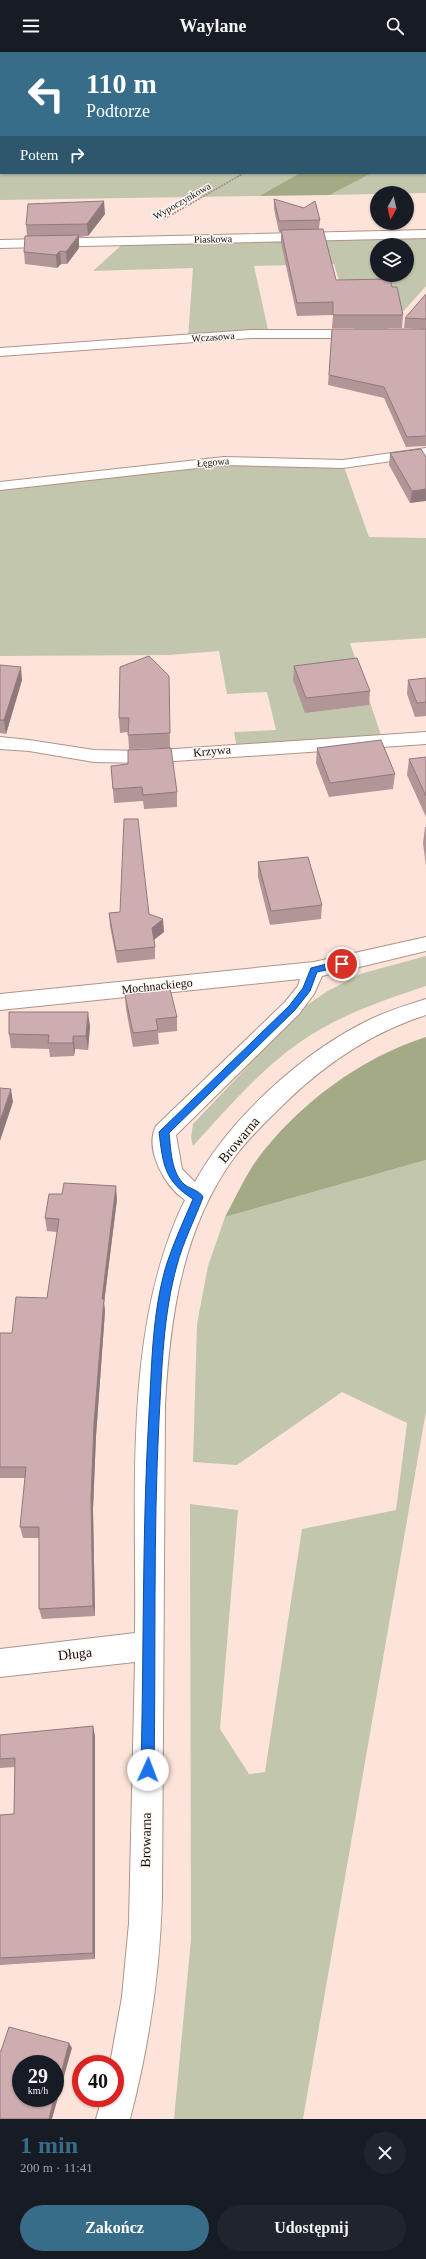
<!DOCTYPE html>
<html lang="pl">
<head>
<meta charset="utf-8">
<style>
  body { margin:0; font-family:"Times New Roman",serif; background:#20242c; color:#f1f3f6; height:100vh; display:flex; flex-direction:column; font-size:15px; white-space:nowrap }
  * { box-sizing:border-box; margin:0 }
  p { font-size:13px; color:#9ea1a6 }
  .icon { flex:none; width:22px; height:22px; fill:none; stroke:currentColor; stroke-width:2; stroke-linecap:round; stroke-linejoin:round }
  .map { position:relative; height:2067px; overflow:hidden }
  .drawer { display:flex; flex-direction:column; background:#171b24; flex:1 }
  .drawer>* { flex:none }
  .top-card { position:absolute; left:0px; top:0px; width:426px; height:122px; box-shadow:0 1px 3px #0004; background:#376d89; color:#fff; overflow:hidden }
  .needle { width:26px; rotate:188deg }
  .controls { position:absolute; left:370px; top:134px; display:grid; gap:8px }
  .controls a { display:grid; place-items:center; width:44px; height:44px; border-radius:50%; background:#171b24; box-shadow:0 1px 3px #0004; font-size:20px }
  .speed { position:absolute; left:12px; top:2003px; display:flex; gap:8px; font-size:20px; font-weight:700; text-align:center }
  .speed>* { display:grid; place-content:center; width:52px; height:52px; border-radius:50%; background:#171b24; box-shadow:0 1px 3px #0004; line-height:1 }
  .speed small { font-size:10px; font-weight:400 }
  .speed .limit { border:6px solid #d22; background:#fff; color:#111 }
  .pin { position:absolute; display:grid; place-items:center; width:34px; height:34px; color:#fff; margin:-17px; border:2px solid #fff; border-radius:50%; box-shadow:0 1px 4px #0007 }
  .me { position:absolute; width:44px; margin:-22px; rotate:2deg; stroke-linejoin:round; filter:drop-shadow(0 0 3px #0008) }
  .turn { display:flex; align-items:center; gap:14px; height:84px; padding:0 20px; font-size:18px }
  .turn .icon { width:52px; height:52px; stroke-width:2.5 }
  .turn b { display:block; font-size:28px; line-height:34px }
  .then { display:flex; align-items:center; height:38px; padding:0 20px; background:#0003; gap:8px; font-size:15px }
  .round { display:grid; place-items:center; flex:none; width:42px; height:42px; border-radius:21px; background:#20242c }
  .headline { display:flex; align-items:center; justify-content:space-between; height:68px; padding:0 20px }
  h1 { font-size:24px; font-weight:700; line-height:30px; color:#376d89 }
  .cta { display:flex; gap:8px; margin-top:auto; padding:8px 20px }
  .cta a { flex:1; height:46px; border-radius:24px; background:#376d89; color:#fff; font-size:16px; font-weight:700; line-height:46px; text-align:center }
  .cta a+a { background:#20242c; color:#f1f3f6 }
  header { display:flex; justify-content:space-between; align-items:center; height:52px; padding:0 20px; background:#171b24; font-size:18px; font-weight:700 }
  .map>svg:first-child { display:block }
  .green { fill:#c2c6ad; fill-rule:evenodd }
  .forest { fill:#a4aa85 }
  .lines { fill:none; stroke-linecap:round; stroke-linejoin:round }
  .minor-casing { stroke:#af9387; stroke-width:2 }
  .path { stroke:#9f8d85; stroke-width:1.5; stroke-dasharray:2 1; stroke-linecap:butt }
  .minor { fill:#fff; fill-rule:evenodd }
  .wall { fill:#b19597 }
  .shaded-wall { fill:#90797b }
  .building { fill:#ceadb0; stroke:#90797b }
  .route { fill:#1a73e8; stroke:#114b97 }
  .labels { text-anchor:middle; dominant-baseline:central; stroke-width:3; stroke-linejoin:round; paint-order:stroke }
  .far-street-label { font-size:10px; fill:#180f0a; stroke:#fcf6f3 }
  .street-label { font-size:12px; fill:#180f0a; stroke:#fcf6f3 }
  .near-street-label { font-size:14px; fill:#180f0a; stroke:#fcf6f3 }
</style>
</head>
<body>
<header><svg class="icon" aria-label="menu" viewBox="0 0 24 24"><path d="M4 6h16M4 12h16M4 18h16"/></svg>Waylane<svg class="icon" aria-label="search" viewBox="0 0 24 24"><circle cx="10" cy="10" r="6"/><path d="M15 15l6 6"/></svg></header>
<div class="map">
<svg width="426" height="2067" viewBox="0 0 426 2067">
  <rect width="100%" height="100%" fill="#fde4da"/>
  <g class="green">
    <path d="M206,0H401L400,1Z"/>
    <path d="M0,19L1,121H300L259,144L0,148Z"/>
    <path d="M426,92V141L330,143L372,121H425Z"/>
    <path d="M426,182V234L383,282H355L334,212L254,214L269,282L188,287L193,216L93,219L126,189ZM377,193H407V223H377Z"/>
    <path d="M224,409L343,412L369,485L426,486V586L350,591L383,689L237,697L234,680L276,678L267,640L227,642L219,599L169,603L0,604V434Z"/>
    <path d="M426,904V934C381,949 334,965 296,993C257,1021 225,1059 193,1094L191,1086L193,1072L303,956L326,940L360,922Z"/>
    <path d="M426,1108V1359L303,2067H174L191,1887L190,1452L238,1458L220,1677L249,1722L265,1720L302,1477L396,1458L407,1371L342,1340L237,1413L193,1410L197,1272L208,1214L225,1165Z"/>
  </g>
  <g class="forest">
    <path d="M300,121H372L330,143L259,144Z"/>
    <path d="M426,985V1108L225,1165C235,1147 244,1126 256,1109C297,1053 360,1006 426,985Z"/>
  </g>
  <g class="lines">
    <defs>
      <g id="minor">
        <path d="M426,178V186L0,196V188Z"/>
        <path d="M251,278H362L369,282L362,286H251L0,304V296Z"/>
        <path d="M426,396V404L343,416L224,413L0,438V430L224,405L343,408Z"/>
        <path d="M426,680V692L145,711L94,710L29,699L0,697V685L29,688L94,698L145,699Z"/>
        <path d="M426,885V899L322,924L314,942L299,962L176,1083L182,1117L195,1130C230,1066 303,1000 369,968C387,959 407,953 426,947V963C373,980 328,1010 288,1048C271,1065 251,1083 236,1103C182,1175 170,1265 165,1352L162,1845C160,1920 149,1994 130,2067H96L102,2046H115V2012H110L122,1945L129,1871L135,1610L0,1625V1597L135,1581C137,1443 122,1275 185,1148C165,1135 144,1097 156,1074L285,950L298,934L300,927L0,958V942L314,910Z"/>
      </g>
    </defs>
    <use href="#minor" class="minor-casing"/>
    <path class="path" d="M164,167L244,121"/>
    <use href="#minor" class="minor"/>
  </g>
  <g class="wall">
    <path d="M274,147L320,168L319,177L336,228L392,235L403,263L402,276H332L333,263L297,264L281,191V180H279L274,157Z"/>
    <path d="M105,162L88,184L79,185V196L67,212H61L57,216L25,212L24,200L27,184L26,173Z"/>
    <path d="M426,242V277L404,276L405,266Z"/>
    <path d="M332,277H426V394L406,395L384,346L328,333Z"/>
    <path d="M421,397L410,451L389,413L390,401Z"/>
    <path d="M0,613L22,628L6,682L0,681Z"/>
    <path d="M294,614L370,639L369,653L305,661L293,628Z"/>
    <path d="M169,624L170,696L129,697L128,680L120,681L119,666Z"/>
    <path d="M426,626V664L415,665L407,642L408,628Z"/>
    <path d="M317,696L395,722L393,737L329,745L316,711Z"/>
    <path d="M426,705V765L407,723L409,707Z"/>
    <path d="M111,714L177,740V755L144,757L143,749L114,751Z"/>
    <path d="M425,775H426V814L423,791Z"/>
    <path d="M258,810L322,853L321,867L270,873L258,825Z"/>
    <path d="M109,861L149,862L164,880L154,888L155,895V907L117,911L110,874Z"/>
    <path d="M125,943L177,965V979L158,981L159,992L133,995L126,957Z"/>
    <path d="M90,974L88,998L75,997L74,1004L50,1005L49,997L11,996L9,982Z"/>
    <path d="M117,1147L104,1251L105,1259L96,1384L93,1457L95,1564L42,1567L39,1557V1486H23L20,1475L25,1426H0V1281H12L47,1246L57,1180L47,1179L45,1166Z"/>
    <path d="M0,1683L95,1684V1907L0,1913V1763L14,1762L15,1715L0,1716Z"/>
  </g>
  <g class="shaded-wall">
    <path d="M104,149L105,162L88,184L87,172Z"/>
    <path d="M79,183V196L67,212L66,200Z"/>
    <path d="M60,199L61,212L57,216L56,203Z"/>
    <path d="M426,437V449L410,451L412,439Z"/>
    <path d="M21,615L22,628L6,682L4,668Z"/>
    <path d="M163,867L164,880L152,889V876Z"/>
    <path d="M88,960L90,974L88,998L86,984Z"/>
    <path d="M73,984L75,997L74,1004L73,991Z"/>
    <path d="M11,1037L13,1050L0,1089V1069Z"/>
    <path d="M116,1134L117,1147L104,1251L105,1259L96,1384L93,1457L95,1564L93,1554L91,1446L94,1372L102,1247Z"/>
    <path d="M93,1674L95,1684V1907L93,1901Z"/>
    <path d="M69,1991L72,1996L52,2067H49L54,2046H55V2044Z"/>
  </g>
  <g class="building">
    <path d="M274,147L304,156L315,149L320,168L279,169Z"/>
    <path d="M104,149L87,172L26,173L28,152Z"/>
    <path d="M323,177L336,228L390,227L392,235H397L403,263H333V250L297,251L281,178Z"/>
    <path d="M79,183L66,200L60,199L56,203L24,200L25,184Z"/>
    <path d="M426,242V267L405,266Z"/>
    <path d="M332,277H426V384L407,385L384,335L329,323Z"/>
    <path d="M421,397L426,405V437L412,439L390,401Z"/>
    <path d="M149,604L169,624L170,681L128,683L129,666H119L120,615Z"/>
    <path d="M357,606L370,639L306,646L294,614Z"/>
    <path d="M0,613L21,615L4,668H0Z"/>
    <path d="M426,626V650L417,651L408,628Z"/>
    <path d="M381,688L395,722L330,731L317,696Z"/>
    <path d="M171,696L177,740L143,743L142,735L113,737L111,714L128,712V698Z"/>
    <path d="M426,705V744L409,707Z"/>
    <path d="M124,767H138L149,862L163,867L152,876L155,895L116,899L109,861L120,860Z"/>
    <path d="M308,805L322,853L271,859L258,810Z"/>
    <path d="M170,937L177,965L156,967L158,978L133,981L125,943Z"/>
    <path d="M9,960H88L86,984H73V991H48L49,983L9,982Z"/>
    <path d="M0,1036L11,1037L0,1069Z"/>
    <path d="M64,1131L116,1134L102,1247H104L94,1372L91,1446L93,1554L39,1557V1475H20L26,1415H0V1281H12L16,1245L47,1246L59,1167L45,1166L49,1142H62Z"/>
    <path d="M93,1674V1901L0,1906V1763L14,1762L15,1706L0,1707V1683Z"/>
    <path d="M9,1975L69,1991L55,2044V2012H21V2046H54L49,2067H0V1999H1Z"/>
  </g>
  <path class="route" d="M342,908L345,909V914L317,920L310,939L295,958L169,1081C171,1098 171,1121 185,1133C191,1137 200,1139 203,1145C195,1167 183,1190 177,1213C163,1263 162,1316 159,1368C153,1485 156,1602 154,1718L152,1723L148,1724L143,1723L141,1718C144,1599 142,1480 149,1361C152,1312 152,1259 167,1211C174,1190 184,1168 193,1147C164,1129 163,1112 159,1080L289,954L303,936L311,916Z"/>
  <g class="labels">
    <g class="far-street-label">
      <text transform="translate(182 149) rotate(-30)">Wypoczynkowa</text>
      <text transform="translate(213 187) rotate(-1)">Piaskowa</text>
      <text transform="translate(213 285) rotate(-4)">Wczasowa</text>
      <text transform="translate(213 410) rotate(-5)">Łęgowa</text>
    </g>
    <g class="street-label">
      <text transform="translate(212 699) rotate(-5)">Krzywa</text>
      <text transform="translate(157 934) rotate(-6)">Mochnackiego</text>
    </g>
    <g class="near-street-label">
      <text transform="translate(239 1088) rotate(-50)">Browarna</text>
      <text transform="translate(75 1602) rotate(-6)">Długa</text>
      <text transform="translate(146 1788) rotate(-89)">Browarna</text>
    </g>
  </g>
</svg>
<div class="controls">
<a><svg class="needle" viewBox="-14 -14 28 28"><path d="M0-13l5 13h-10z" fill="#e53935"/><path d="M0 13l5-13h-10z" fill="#9ea1a6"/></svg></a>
<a><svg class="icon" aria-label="layers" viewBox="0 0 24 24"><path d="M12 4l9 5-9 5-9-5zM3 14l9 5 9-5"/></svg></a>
</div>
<div class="speed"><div>29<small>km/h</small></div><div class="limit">40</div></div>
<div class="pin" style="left:342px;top:912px;background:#d93025"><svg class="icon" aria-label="arrive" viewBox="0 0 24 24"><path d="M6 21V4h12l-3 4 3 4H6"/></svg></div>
<svg class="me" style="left:148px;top:1718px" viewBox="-20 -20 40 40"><circle r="19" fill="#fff"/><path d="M0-13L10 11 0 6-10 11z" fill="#1a73e8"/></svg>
<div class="top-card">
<div class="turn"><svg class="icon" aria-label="left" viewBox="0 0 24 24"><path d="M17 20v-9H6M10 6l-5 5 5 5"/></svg><div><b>110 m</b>Podtorze</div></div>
<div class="then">Potem<svg class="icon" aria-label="right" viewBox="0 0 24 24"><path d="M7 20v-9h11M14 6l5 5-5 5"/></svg></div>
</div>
</div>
<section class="drawer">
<div class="headline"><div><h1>1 min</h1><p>200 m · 11:41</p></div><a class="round"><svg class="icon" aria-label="close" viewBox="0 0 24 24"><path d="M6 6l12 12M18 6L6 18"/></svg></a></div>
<div class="cta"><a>Zakończ</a><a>Udostępnij</a></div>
</section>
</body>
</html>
